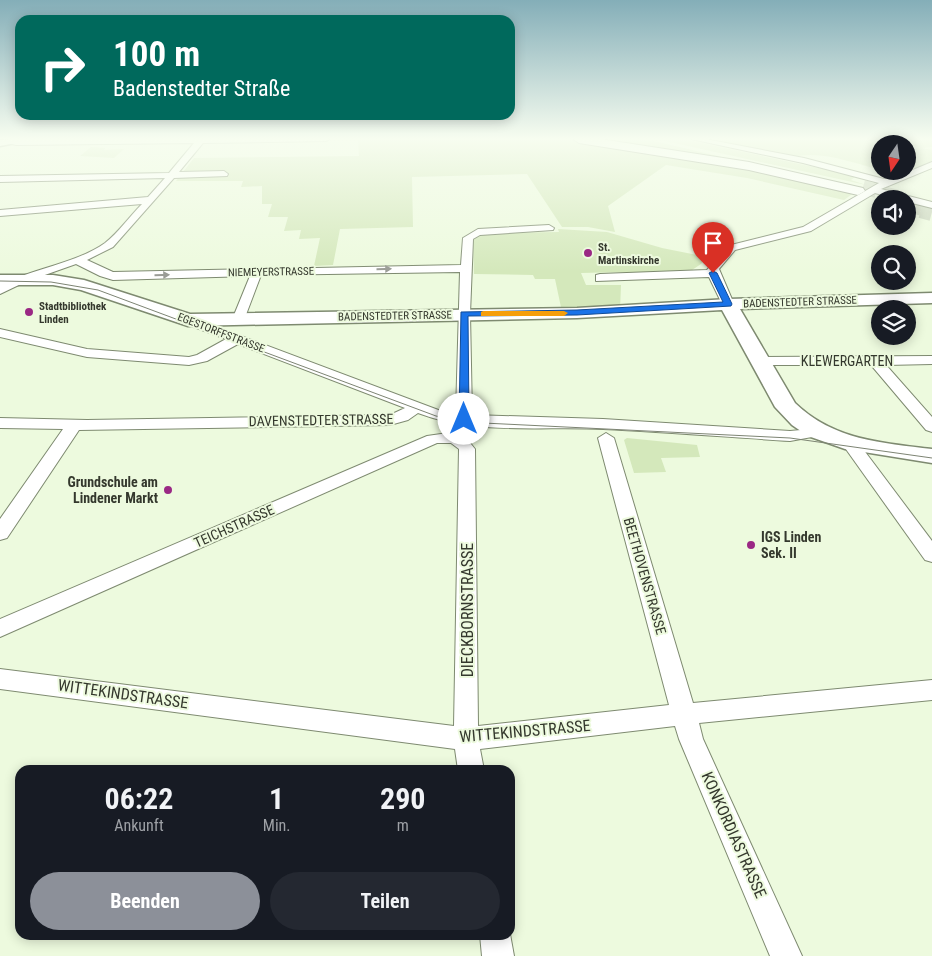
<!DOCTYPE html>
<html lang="de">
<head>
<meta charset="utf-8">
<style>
  body { margin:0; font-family:"Roboto Condensed",sans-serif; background:#242831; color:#f1f3f6; height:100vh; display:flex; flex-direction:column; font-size:19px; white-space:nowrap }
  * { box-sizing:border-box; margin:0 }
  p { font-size:16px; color:#9ea1a6 }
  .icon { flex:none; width:28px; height:28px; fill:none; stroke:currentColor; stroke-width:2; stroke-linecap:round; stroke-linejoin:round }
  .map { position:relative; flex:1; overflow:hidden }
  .side { position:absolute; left:15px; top:765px; width:500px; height:175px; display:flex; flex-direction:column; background:#171b24; border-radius:15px; box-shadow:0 2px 12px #0003 }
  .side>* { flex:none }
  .banner { position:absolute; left:15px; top:15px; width:500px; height:105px; border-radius:15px; box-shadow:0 2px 12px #0003; background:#00695c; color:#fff; overflow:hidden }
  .needle { width:32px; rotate:193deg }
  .tools { position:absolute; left:871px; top:135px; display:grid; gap:10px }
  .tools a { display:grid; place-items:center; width:45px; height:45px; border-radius:50%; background:#171b24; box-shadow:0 2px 12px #0003; font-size:25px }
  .pin { position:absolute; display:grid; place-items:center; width:42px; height:42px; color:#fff; margin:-51px -21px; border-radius:50% 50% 50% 0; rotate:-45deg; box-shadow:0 0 5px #0007 }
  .pin .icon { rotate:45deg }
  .me { position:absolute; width:55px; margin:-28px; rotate:0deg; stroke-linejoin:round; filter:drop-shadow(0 0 4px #0008) }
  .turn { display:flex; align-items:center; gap:18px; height:105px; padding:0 15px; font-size:22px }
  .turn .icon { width:65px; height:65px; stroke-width:2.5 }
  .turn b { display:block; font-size:35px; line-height:42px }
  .eta { display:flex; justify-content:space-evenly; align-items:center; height:85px; text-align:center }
  .eta b { font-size:30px; font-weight:700; line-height:35px }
  .button { display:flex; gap:10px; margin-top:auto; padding:10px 15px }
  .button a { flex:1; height:58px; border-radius:30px; background:#8c9099; color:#fff; font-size:20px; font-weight:700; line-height:58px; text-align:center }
  .button a+a { background:#242831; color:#f1f3f6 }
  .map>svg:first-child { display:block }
  .green { fill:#d4e8bb }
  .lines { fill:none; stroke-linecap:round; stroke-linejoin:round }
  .highway-tunnel-far1 { stroke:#c8d3bb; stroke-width:14; stroke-dasharray:14 7; stroke-linecap:butt }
  .highway-tunnel { stroke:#c8d3bb; stroke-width:18; stroke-dasharray:18 9; stroke-linecap:butt }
  .street-casing { stroke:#7e8a70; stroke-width:2 }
  .secondary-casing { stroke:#7e8a70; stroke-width:3 }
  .highway-casing { stroke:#7e8a70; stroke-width:2 }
  .street { fill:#fff; fill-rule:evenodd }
  .secondary { fill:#fff; fill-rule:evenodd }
  .highway { fill:#fff; fill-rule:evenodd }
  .tram { stroke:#7d8473; stroke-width:1 }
  .oneway { fill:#9a9c96 }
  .route { fill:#1a73e8; stroke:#114b97 }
  .slow { fill:#f59e0b }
  .poi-dot { fill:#9a2884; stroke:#edfade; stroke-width:2 }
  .labels { text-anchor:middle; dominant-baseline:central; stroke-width:4; stroke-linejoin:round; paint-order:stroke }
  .far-poi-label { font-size:11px; font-weight:bold; fill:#34382d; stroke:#edfade; text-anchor:start }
  .far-street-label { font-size:11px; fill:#34382d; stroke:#edfade }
  .street-label { font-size:14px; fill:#34382d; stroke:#edfade }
  .poi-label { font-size:14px; font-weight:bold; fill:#34382d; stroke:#edfade; text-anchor:end }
  .near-street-label { font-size:16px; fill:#34382d; stroke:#edfade }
</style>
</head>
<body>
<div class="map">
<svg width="932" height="956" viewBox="0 0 932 956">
  <rect width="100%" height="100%" fill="#edfade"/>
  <g class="green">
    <path d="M358,139H570L729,164L855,192L844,200L747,178L666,165L608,206L615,232L588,227H562L527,174L412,177L413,227L340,229L333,265L314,266L320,238L299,239L301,230L284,231L288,217H268L272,204H262V186L241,187L243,181H176L194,158L359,156Z"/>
    <path d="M589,139H637L658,142L855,188L714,158Z"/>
    <path d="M656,139H683L856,176L851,180L866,185Z"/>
    <path d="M704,139H896L900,144H880V170C853,163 818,149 790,158Z"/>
    <path d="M902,139H932V147L921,148L932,150V161L901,175L887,171H908V149L919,148L908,145Z"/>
    <path d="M91,147L105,148L104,150L124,149L114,158L80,156Z"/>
    <path d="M558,229L607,232L662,248L707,257L701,264L692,270L653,274L622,272L581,273L586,285H621L620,310L562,312L555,279H535L533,275L474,274L473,238L489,233L559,232Z"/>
    <path d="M627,438L697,445L700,457L661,458L666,472L634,473L624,440Z"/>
  </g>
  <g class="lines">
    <g class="highway-tunnel-far1">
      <path d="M863,187L904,199"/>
      <path d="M908,205L926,210"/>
    </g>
    <path class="highway-tunnel" d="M921,209L932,212"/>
    <defs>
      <g id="street">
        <path d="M8,139H330L326,141L203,143L179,172L224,171L228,174L227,176L174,178L113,247L87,260L113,272L461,265L463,238L478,229L549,225L554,228L553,230L480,235L473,239L470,314L472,415L603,419L790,431L801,430L813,423L821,428L812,437L790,441C728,437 666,432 603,429C543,426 475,435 418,413L408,420L390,425L79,430L7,538L0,540V519L63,429L0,428V418L87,420L390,415L405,408L238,344L207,361L189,365L87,357L0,337V329L87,349L189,357L197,355L226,339L183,323L182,320L188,316L441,411L456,413L460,272L261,275L244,320L238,324L232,320L250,276L113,280L100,276L76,264L25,282L0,294V285C32,269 77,263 105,243C118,233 130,216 142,204L0,216V210L148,197L165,178L0,182V176L169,173L194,143L16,145L8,143Z"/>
        <path d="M691,139H705L804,158L884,179H891L932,162V168L881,189L932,202V208L908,202V199H896L875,193L811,231L735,250L719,269L734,304L728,308L722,304L709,277L596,281V275L600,274L707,270L727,246L803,227L879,183L803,163Z"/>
        <path d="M932,356V364L886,365L932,417V432L926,430L871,365H762L755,361L762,357Z"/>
        <path d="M448,433L467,439L475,449L478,726L669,705L598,438L606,433L614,438L693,703L932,680V700L699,723L703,739L802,956H770L679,739L675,726L480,749L484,770H458L455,749L0,689V669L454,726L459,449L451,443H437L0,637V619L427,436Z"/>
        <path d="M851,440L857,441L932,541V562L925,560L843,445L845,441Z"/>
        <path d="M480,935L510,934L514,956H482Z"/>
      </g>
      <g id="secondary">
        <path d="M28,139L26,141L0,146V140Z"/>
        <path d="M0,275H53L84,280L190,314L577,308L728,299L932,293V303L740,309L795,403C833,440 882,443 932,449V463L845,449L808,436L792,425L775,407L722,310L577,318L188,326L81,290L53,285H0Z"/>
      </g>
      <path id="highway" d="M573,139H600L749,162L863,188L865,191L858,195L749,170L579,143Z"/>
    </defs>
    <use href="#street" class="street-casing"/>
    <use href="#secondary" class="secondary-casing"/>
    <use href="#highway" class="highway-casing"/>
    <use href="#street" class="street"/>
    <use href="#secondary" class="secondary"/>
    <use href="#highway" class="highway"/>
    <path class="tram" d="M0,281L51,282L98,290L436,416L463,422L790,438L932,458"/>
  </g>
  <defs><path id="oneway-solid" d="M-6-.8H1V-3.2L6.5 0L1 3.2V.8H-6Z" transform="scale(1.25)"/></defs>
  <g class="oneway">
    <use href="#oneway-solid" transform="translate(384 269) rotate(-1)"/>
    <use href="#oneway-solid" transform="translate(162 275) rotate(-2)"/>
  </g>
  <linearGradient id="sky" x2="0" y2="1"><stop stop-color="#84aeb8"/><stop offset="0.51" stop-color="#f7fdf0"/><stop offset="1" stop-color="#f7fdf0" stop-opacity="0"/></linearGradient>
  <rect width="932" height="272" fill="url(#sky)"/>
  <path class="route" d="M713,271L717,273L732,304L731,306L577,315L468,316L469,419L464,422L459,419L461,312L577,310L723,302L709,273Z"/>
  <path class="slow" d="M483,311H564L568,313L564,316H481V312Z"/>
  <g class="poi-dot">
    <circle cx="588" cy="253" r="5"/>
    <circle cx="29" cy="312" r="5"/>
    <circle cx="168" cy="490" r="5"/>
    <circle cx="751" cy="545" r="5"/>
  </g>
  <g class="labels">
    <g class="far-poi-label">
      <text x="598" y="247">St.<tspan x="598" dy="13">Martinskirche</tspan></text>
      <text x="39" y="306">Stadtbibliothek<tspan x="39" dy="13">Linden</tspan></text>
    </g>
    <g class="far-street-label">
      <text transform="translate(271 272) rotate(-1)">NIEMEYERSTRASSE</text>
      <text transform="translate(800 302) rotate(-2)">BADENSTEDTER STRASSE</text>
      <text transform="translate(395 316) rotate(-1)">BADENSTEDTER STRASSE</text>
      <text transform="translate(221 333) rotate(21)">EGESTORFFSTRASSE</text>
    </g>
    <g class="street-label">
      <text x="847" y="361">KLEWERGARTEN</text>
      <text transform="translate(321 420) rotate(-1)">DAVENSTEDTER STRASSE</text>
      <text transform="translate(234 526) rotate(-24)">TEICHSTRASSE</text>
      <text transform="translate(645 576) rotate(74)">BEETHOVENSTRASSE</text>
    </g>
    <g class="poi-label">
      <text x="158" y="482">Grundschule am<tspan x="158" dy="16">Lindener Markt</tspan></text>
      <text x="761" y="537" text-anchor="start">IGS Linden<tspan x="761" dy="16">Sek. II</tspan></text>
    </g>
    <g class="near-street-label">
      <text transform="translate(467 610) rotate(-90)">DIECKBORNSTRASSE</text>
      <text transform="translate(123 694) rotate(8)">WITTEKINDSTRASSE</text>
      <text transform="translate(525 731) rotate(-5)">WITTEKINDSTRASSE</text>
      <text transform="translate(734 835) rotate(66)">KONKORDIASTRASSE</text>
    </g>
  </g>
</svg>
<div class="tools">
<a><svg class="needle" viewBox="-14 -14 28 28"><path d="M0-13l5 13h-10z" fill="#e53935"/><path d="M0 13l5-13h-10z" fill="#9ea1a6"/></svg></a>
<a><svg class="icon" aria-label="sound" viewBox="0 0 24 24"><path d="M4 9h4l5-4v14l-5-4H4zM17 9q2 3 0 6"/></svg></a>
<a><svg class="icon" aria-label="search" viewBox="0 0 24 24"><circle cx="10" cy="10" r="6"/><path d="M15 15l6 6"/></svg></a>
<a><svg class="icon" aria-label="layers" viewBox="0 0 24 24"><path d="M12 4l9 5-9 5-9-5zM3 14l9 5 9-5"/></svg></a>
</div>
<div class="pin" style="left:713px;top:273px;background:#d93025"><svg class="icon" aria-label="arrive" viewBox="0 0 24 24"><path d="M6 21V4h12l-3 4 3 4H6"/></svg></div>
<svg class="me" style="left:464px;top:419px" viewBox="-20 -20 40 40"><circle r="19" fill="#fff"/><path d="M0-13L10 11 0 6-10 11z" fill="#1a73e8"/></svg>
<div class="banner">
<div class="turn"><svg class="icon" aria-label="right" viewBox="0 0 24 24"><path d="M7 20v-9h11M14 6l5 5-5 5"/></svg><div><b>100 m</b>Badenstedter Straße</div></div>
</div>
<section class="side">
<div class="eta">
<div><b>06:22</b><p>Ankunft</p></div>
<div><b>1</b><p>Min.</p></div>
<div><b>290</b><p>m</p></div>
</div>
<div class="button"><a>Beenden</a><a>Teilen</a></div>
</section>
</div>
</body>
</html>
